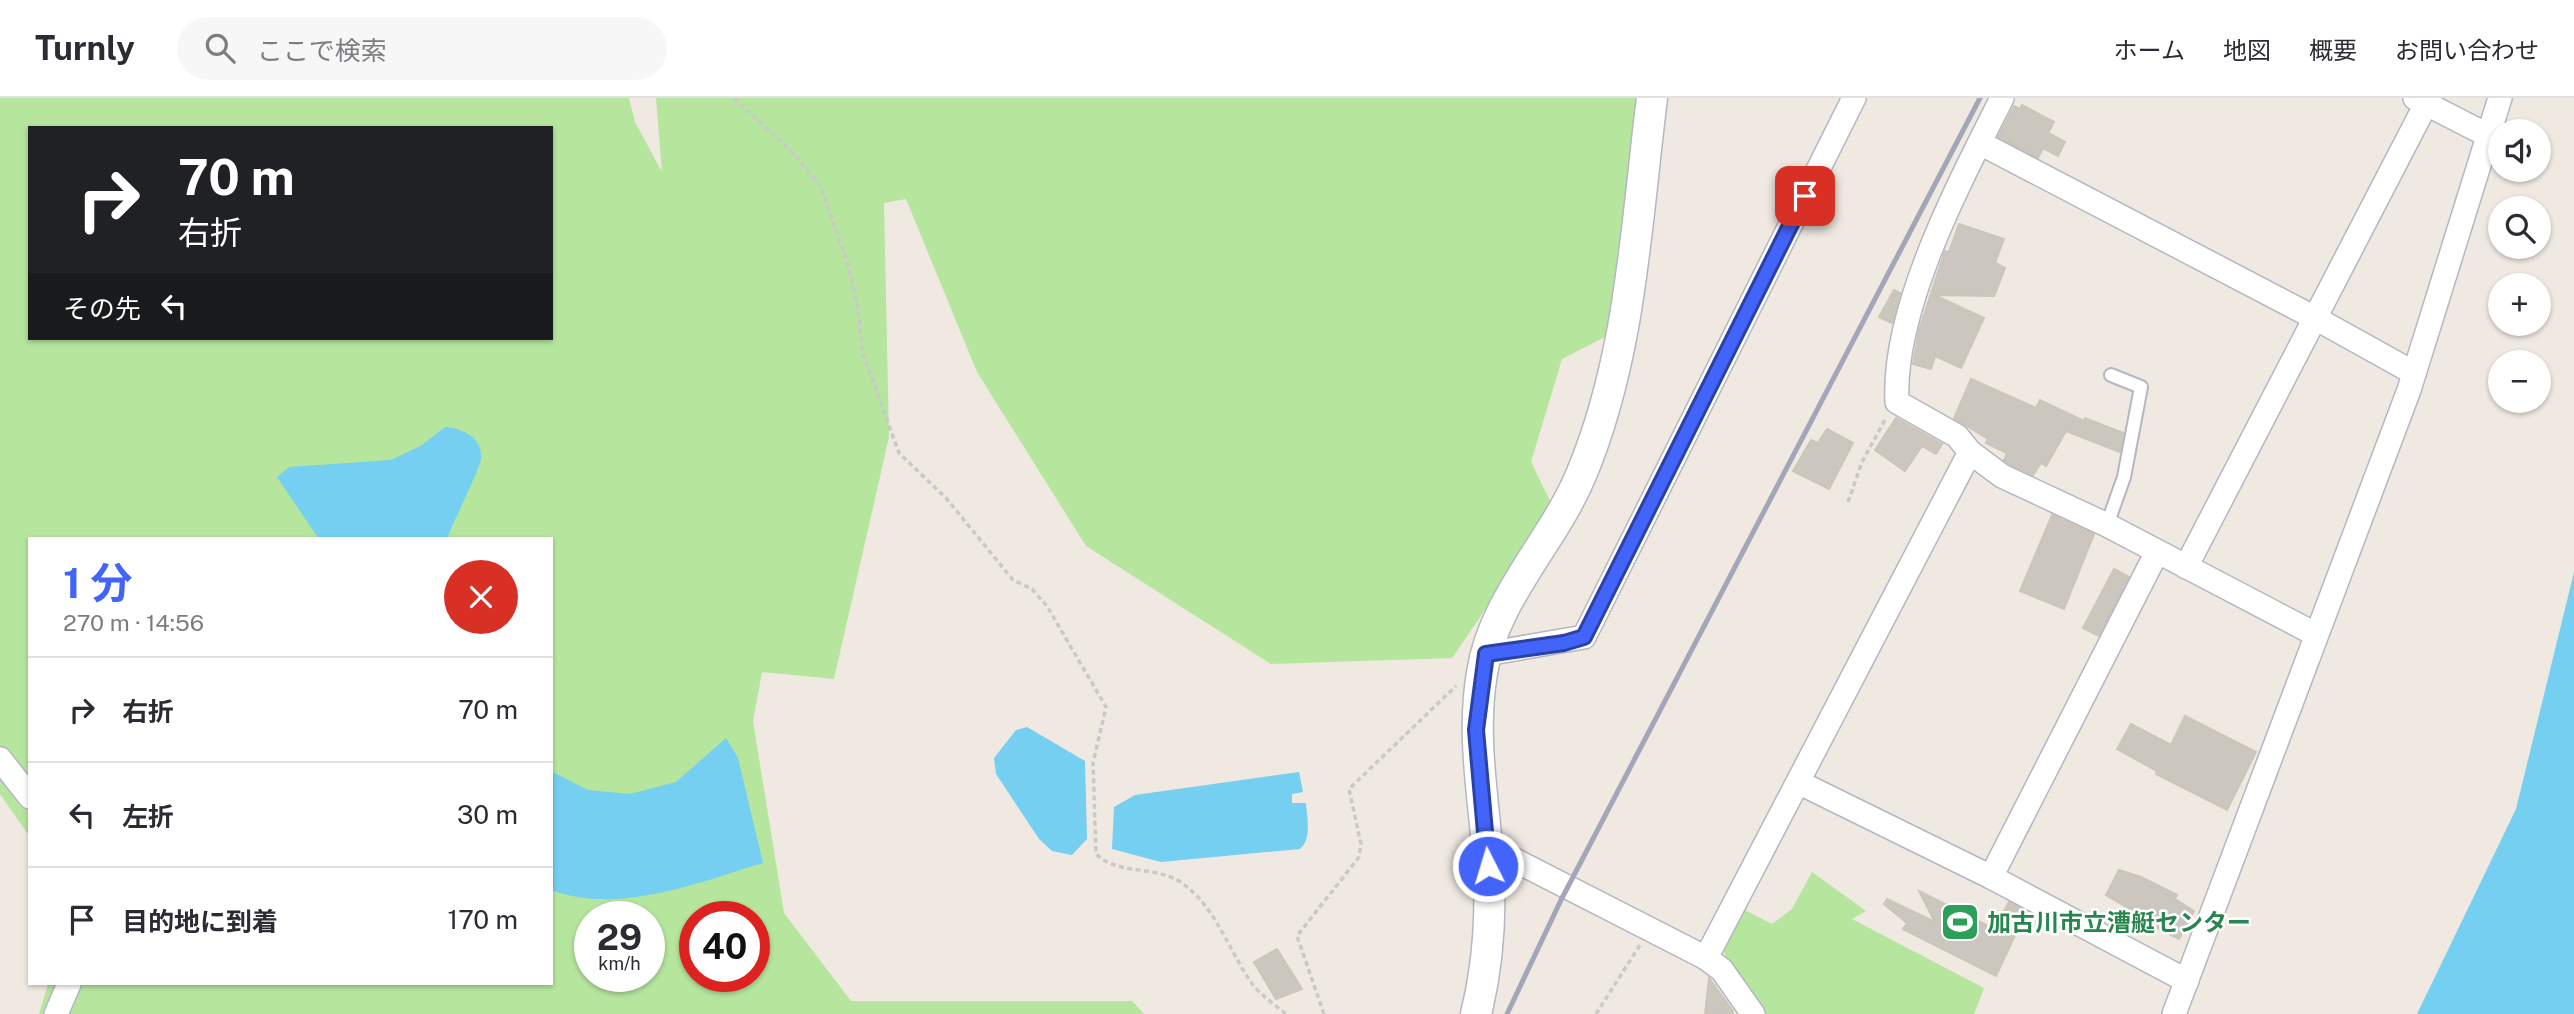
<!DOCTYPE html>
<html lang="ja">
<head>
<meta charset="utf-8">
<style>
  body { margin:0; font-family:"Public Sans","Noto Sans JP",sans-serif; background:#f7f7f7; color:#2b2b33; height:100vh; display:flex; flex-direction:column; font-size:26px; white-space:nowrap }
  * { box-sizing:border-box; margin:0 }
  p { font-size:23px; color:#7c7c81 }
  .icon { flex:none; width:38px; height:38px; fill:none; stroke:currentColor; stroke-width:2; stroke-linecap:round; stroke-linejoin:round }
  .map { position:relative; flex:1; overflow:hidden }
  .sheet { position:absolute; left:28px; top:439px; width:525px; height:448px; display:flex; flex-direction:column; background:#fff; border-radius:0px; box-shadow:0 2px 5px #0004 }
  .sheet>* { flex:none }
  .hud { position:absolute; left:28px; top:28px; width:525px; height:214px; border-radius:0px; box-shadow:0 2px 5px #0004; background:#202124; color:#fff; overflow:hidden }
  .controls { position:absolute; left:2488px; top:21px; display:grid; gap:14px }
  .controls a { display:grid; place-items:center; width:63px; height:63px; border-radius:50%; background:#fff; box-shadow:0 2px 5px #0004; font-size:35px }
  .speed { position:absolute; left:574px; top:803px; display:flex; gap:14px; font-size:35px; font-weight:700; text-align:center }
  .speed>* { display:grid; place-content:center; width:91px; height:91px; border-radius:50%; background:#fff; box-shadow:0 2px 5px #0004; line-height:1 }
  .speed small { font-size:18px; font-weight:400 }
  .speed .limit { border:10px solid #d22; background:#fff; color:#111 }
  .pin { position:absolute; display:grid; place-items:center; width:60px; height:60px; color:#fff; margin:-30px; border-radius:14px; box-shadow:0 4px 10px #0006 }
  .me { position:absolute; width:77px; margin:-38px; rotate:355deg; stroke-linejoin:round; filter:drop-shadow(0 0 5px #0008) }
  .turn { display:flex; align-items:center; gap:24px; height:147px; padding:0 35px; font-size:32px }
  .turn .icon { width:91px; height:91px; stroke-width:2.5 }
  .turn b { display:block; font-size:49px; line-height:60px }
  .then { display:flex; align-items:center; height:66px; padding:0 35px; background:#0003; gap:14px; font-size:26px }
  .round { display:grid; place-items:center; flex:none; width:74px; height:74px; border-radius:37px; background:#f7f7f7 }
  .overview { display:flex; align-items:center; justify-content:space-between; height:119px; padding:0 35px }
  h1 { font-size:42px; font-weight:700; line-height:52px; color:#4264fb }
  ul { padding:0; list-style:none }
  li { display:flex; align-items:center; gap:21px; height:105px; padding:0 35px; border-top:2px solid #e1e1e2 }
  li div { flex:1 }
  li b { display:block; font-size:26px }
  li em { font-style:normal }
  header { display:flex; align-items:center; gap:42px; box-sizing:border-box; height:98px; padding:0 35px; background:#fff; border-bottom:2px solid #e1e1e2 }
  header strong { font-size:33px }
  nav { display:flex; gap:38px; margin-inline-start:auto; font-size:24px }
  .search { width:490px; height:63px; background:#f7f7f7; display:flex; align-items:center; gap:18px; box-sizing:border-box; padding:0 24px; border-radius:38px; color:#7c7c81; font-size:26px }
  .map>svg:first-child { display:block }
  .green { fill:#b6e59e; fill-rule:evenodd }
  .water { fill:#75cff0 }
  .building { fill:#cbc7bf; stroke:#cbc5ba; stroke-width:2 }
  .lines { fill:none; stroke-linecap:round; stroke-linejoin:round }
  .service-casing { stroke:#b4b7c1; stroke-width:16 }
  .minor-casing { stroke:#b4b7c1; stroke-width:26 }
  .tertiary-casing { stroke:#b4b7c1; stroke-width:33 }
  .path { stroke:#c9c9c9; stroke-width:3.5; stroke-dasharray:5 3.5; stroke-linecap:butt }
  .service { stroke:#fff; stroke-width:12 }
  .minor { stroke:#fff; stroke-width:23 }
  .tertiary { stroke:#fff; stroke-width:30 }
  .rail { stroke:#a3a6b8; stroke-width:5 }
  .route-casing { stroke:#2b41a3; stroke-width:18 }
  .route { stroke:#4264fb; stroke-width:12 }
  .labels { text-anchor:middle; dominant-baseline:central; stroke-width:5; stroke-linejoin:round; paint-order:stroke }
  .leisure-label { font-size:24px; font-weight:bold; fill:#27864d; stroke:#fff; text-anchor:start }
</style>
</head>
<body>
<header>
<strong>Turnly</strong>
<div class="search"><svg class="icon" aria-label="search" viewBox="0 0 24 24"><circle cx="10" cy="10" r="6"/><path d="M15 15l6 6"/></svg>ここで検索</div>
<nav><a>ホーム</a><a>地図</a><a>概要</a><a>お問い合わせ</a></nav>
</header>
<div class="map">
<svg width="2574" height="916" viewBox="0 0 2574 916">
  <rect width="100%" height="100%" fill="#efe9e1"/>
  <g class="green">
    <path d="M0,0H629L635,24L662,74L656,0H1644L1609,237L1562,261L1531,364L1554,411L1452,560L1271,566L1086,448L977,274L906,101L884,105L889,339L834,581L762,574L753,623L784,815L851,903H1132L1144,916H39L48,886H551V441H30V739L0,696ZM30,30H551V240H30ZM590,819H649V878H590ZM695,819H754V878H695Z"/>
    <path d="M1812,774L1866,813L1852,821L1984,890L1974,916H1764L1727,864L1722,847L1739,809L1772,826L1792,811Z"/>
  </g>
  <g class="water">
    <path d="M445,329C461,330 483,339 481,361C479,373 453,424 447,441H319L277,379L289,369L391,362L422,347Z"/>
    <path d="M2574,474V916H2417L2516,711Z"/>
    <path d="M1027,629L1085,663L1087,741L1072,757L1052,753L1039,741L996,676L994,660L1016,632Z"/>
    <path d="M726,640L738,660L763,765C697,785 619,817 551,792V673L588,692L630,696L676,684Z"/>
    <path d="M1299,674L1303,694L1292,696V705H1306C1307,720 1312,741 1300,751L1161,764L1112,751L1114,709L1135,697Z"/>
  </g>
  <g class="building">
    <path d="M2022,7L2054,24L2048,35L2065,44L2058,58L2043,50L2038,60L1998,39L2014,8L2020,11Z"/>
    <path d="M1959,126L2004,141L1995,165L2005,170L1994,198L1934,197L1984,220L1961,270L1935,258L1931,271L1913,266L1919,232L1945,153L1949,154Z"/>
    <path d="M1894,192L1900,195L1892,225L1879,219Z"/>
    <path d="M1971,281L2036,310L2040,302L2084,323L2085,320L2123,335L2120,354L2066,333L2046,368L2041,365L2033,377L2009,366L2004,362L2007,355L1986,345L1988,341L1954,320Z"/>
    <path d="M1896,320L1942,346L1936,356L1922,348L1905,373L1875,352Z"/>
    <path d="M1827,331L1853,345L1829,391L1793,373L1811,342L1818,345Z"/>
    <path d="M2052,417L2094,436L2064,511L2020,493Z"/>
    <path d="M2114,471L2129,479L2099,538L2083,530Z"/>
    <path d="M2185,618L2256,654L2227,712L2156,676L2157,673L2117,651L2131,626L2171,647Z"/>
    <path d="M2119,772L2141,779L2177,797L2175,801L2194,813L2179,841L2151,827L2152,824L2106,797Z"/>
    <path d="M1919,793L1994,831L2009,804L2026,814L1996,878L1903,831L1907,825L1884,806L1887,801L1935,824Z"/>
    <path d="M1277,851L1302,891L1276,901L1254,864Z"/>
    <path d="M1709,880L1733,913V916H1705Z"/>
  </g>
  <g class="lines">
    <defs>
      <path id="service" d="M2107,427L2124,379L2141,289L2111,277"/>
      <g id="minor">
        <path d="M2002,0C1960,84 1892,210 1897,304L1957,338L1970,354L2002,378L2107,427L2315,536"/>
        <path d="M2415,0L2489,38"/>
        <path d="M1980,45L2315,220L2414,275"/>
        <path d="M2186,469L2426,6"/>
        <path d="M1486,556L1584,539L1854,0"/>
        <path d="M0,661L30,699"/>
        <path d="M1798,684L1991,779L2187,883"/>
        <path d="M1487,748L1706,860L1722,872L1753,916"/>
        <path d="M1991,779L2157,454"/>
        <path d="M1706,860L1970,354"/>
        <path d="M56,916L69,886"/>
        <path d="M2174,916L2409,292L2500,0"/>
      </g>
      <path id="tertiary" d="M1476,916C1489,863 1492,803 1487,748C1482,689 1472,634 1482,575C1493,501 1553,444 1581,377C1631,258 1636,127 1652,0"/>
    </defs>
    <use href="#service" class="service-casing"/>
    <use href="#minor" class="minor-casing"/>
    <use href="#tertiary" class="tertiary-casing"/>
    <g class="path">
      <path d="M734,0L791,53L820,87L848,166L858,211L862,253L899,355L946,400L1013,482L1032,491L1047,508L1106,609L1093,665L1096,756C1119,778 1157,767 1182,785C1217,810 1229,854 1253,887C1262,898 1275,907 1286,916"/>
      <path d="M1848,404L1862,364L1886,320"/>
      <path d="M1324,916L1297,838L1359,759L1361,746L1349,691L1456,588"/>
      <path d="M1596,916L1640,847"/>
    </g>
    <use href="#service" class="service"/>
    <use href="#minor" class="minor"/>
    <use href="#tertiary" class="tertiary"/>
    <path class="rail" d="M1507,916L1561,802L1980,0"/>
  </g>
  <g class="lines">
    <defs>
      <path id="route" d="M1488,768L1476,632L1486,556L1564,545L1584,539L1805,98"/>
    </defs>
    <use href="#route" class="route-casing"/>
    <use href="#route" class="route"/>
  </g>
  <defs>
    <symbol id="stadium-square" viewBox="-11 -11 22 22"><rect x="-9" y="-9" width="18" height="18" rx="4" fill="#2e9e5b" stroke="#fff"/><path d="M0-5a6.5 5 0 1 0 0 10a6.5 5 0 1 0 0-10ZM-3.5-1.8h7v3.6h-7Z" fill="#fff"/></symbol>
  </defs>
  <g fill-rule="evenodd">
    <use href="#stadium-square" x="1938" y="802" width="44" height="44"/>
  </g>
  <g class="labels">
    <g class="leisure-label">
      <text x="1987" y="824">加古川市立漕艇センター</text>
    </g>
  </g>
</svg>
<div class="controls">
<a><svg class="icon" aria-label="sound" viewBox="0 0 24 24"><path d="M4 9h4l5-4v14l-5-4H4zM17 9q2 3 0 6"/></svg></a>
<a><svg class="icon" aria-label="search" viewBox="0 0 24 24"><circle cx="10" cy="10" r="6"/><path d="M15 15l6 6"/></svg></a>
<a>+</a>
<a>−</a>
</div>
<div class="speed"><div>29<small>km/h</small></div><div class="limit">40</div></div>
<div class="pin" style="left:1805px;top:98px;background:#d93025"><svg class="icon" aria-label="arrive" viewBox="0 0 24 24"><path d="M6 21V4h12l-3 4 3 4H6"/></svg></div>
<svg class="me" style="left:1488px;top:768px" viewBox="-20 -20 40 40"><circle r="17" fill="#4264fb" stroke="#fff" stroke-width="3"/><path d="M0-11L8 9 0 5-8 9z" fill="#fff"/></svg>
<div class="hud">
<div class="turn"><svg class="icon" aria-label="right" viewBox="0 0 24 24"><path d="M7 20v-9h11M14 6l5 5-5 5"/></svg><div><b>70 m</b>右折</div></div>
<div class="then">その先<svg class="icon" aria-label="left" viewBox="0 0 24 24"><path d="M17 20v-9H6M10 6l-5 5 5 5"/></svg></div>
</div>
<section class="sheet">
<div class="overview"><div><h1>1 分</h1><p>270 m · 14:56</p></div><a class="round" style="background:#d93025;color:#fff"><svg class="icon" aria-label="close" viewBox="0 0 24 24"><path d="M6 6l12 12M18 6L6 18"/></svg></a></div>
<ul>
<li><svg class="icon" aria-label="right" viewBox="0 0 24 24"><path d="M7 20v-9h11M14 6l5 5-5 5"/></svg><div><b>右折</b></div><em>70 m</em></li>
<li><svg class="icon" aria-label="left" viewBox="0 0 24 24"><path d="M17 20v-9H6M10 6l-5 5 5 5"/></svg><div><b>左折</b></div><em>30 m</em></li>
<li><svg class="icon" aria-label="arrive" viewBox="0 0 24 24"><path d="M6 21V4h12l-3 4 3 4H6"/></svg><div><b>目的地に到着</b></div><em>170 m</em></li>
</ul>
</section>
</div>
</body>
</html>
